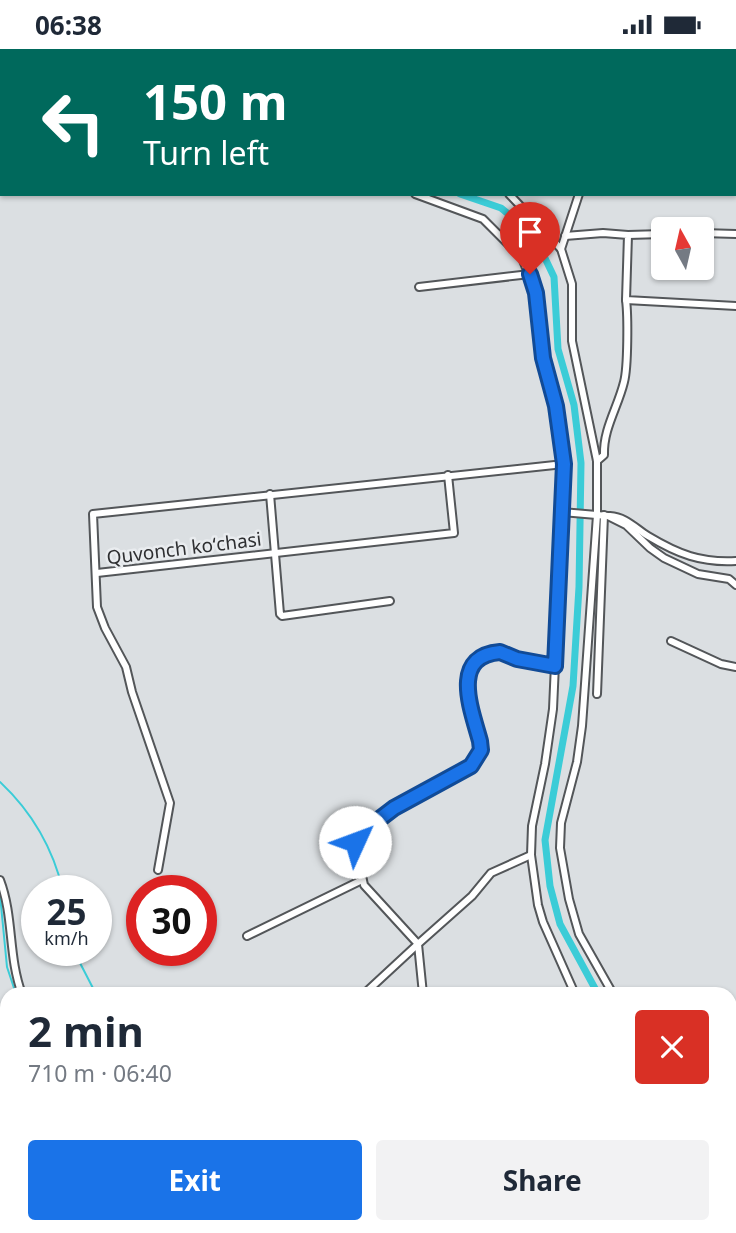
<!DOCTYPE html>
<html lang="en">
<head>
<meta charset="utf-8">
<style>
  body { margin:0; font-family:"Noto Sans",sans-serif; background:#f2f2f3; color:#1f2937; height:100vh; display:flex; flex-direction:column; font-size:26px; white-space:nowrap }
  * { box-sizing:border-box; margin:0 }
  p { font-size:23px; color:#747a83 }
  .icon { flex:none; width:38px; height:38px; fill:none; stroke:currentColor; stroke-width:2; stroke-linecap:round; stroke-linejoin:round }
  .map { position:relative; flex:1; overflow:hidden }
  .details { position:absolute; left:0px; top:938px; width:737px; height:247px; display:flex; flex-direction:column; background:#fff; border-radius:21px 21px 0 0; box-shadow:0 2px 5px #0004 }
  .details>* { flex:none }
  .top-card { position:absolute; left:0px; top:0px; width:737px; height:147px; box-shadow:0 2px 5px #0004; background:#00695c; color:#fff; overflow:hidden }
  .needle { width:46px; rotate:352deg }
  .tools { position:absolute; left:651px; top:168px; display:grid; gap:14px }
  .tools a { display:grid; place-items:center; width:63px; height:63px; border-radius:7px; background:#fff; box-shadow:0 2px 5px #0004; font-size:35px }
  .speed { position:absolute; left:21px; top:826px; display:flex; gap:14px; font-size:35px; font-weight:700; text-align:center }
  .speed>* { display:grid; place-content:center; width:91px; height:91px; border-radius:50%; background:#fff; box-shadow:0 2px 5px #0004; line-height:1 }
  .speed small { font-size:18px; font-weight:400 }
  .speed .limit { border:10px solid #d22; background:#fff; color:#111 }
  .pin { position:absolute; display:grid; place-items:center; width:60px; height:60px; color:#fff; margin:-72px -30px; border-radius:50% 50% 50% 0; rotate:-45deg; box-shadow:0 0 7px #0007 }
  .pin .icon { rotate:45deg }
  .me { position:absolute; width:77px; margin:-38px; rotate:47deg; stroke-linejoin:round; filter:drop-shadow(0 0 5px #0008) }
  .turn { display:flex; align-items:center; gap:24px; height:147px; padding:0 28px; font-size:32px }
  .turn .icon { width:91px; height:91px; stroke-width:2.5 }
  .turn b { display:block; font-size:49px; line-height:60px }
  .round { display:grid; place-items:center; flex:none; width:74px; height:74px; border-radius:7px; background:#f2f2f3 }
  .headline { display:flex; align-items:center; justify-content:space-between; height:119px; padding:0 28px }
  h1 { font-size:42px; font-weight:700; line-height:52px }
  .cta { display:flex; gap:14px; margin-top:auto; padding:14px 28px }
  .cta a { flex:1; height:80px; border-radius:7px; background:#1a73e8; color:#fff; font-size:28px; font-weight:700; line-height:80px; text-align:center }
  .cta a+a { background:#f2f2f3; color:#1f2937 }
  .status { display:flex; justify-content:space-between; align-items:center; height:49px; padding:0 35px; background:#fff; direction:ltr }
  .status svg { height:19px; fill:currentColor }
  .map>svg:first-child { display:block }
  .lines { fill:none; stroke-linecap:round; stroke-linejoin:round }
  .stream { stroke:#3bccd7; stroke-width:2 }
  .canal { stroke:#3bccd7; stroke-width:7 }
  .street-casing { stroke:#535659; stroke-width:10 }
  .street { stroke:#fff; stroke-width:6 }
  .route-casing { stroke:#114b97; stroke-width:18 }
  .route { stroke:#1a73e8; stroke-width:12 }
  .labels { text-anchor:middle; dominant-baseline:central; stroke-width:5; stroke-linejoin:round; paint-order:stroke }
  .street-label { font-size:19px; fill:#2e2f31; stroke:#e9ecef }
</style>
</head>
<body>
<div class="status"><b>06:38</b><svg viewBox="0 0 49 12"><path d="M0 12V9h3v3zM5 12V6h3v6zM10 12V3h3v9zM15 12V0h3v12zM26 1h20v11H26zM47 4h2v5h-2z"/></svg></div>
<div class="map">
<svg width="736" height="1184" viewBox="0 0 736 1184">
  <rect width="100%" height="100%" fill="#dbdfe2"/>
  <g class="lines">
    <g class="stream">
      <path d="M0,733C32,763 53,799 63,842"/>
      <path d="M0,846L7,918L16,945"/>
      <path d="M76,901L79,912L96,945"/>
      <path d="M72,1178L73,1184"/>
      <path d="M132,1178L134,1184"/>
    </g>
    <g class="canal">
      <path d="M287,0L288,2"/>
      <path d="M460,145L501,159L534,186L554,228L558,300L574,356L581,414L579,538L573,637L545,791L550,837L560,875L598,945"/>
      <path d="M655,1178L656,1184"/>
    </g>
    <defs>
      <g id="street">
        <path d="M270,0V2"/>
        <path d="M475,0V2"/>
        <path d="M558,2L559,0"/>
        <path d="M695,2L697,0"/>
        <path d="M0,62L2,60"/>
        <path d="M415,145L483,170L522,209L536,244L543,309L556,357L564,415L553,660L545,715L532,777L531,806L538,856L543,873L575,945"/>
        <path d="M509,145L561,200"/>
        <path d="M579,145L561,200L572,235V292L597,412V466L582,677L577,713L561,774L560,799L569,850L579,885L613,945"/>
        <path d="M702,184L736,185"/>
        <path d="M628,186L663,185"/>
        <path d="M565,187L603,184L628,186L626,251L736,257"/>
        <path d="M419,238L530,225"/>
        <path d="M597,412L604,406C603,380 618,358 624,333C628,318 628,266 626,251"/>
        <path d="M270,445L280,565L282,567L390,552"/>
        <path d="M562,463L608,467L626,476L650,499L664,509L698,525L729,530L736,536"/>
        <path d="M610,467C626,468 635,479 648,487C678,505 701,514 736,512"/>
        <path d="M97,524L454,484L448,426"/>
        <path d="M671,592L721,615L736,618"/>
        <path d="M597,645L604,466"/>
        <path d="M158,821L170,754L132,643L126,618L105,579L97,558L93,465L564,415"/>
        <path d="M0,831C14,868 8,908 22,945"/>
        <path d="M247,887L362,831"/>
        <path d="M364,945L418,895L364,836L355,793L356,788L394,759L471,717L481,701L480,693C472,662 449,608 500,603L517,610L555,616"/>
        <path d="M423,945L418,895L472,847L491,824L531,806"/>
        <path d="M730,1013L736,1011"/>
        <path d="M730,1091L736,1090"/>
        <path d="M0,1135L7,1139"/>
        <path d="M730,1159L736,1157"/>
        <path d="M21,1178L22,1184"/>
        <path d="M79,1178L80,1184"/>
        <path d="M349,1178L351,1184"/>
        <path d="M637,1178L638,1184"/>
        <path d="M674,1178L675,1184"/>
        <path d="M443,1184L444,1178"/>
      </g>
    </defs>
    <use href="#street" class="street-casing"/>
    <use href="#street" class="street"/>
  </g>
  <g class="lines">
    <defs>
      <path id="route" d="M355,793L356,788L394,759L471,717L481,701L480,692C472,662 449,607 500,603L517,610L555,617L564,415L556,357L543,309L536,244L530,225"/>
    </defs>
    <use href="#route" class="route-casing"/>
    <use href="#route" class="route"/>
  </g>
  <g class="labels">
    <g class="street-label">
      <text transform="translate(184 499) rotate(-7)">Quvonch koʻchasi</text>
    </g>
  </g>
</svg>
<div class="tools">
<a><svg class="needle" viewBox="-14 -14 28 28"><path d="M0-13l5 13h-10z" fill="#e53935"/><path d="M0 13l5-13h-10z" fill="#747a83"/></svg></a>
</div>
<div class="speed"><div>25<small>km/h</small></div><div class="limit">30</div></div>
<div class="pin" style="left:530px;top:225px;background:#d93025"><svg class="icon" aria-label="arrive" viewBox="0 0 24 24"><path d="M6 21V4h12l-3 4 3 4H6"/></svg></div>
<svg class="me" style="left:355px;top:793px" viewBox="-20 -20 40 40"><circle r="19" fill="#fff"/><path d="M0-13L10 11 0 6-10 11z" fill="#1a73e8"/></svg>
<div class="top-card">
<div class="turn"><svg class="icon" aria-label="left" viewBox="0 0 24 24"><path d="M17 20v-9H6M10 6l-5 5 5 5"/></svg><div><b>150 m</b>Turn left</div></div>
</div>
<section class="details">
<div class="headline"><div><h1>2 min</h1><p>710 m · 06:40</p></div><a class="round" style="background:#d93025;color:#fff"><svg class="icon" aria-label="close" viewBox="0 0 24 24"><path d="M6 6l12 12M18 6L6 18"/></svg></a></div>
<div class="cta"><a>Exit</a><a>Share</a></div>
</section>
</div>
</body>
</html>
